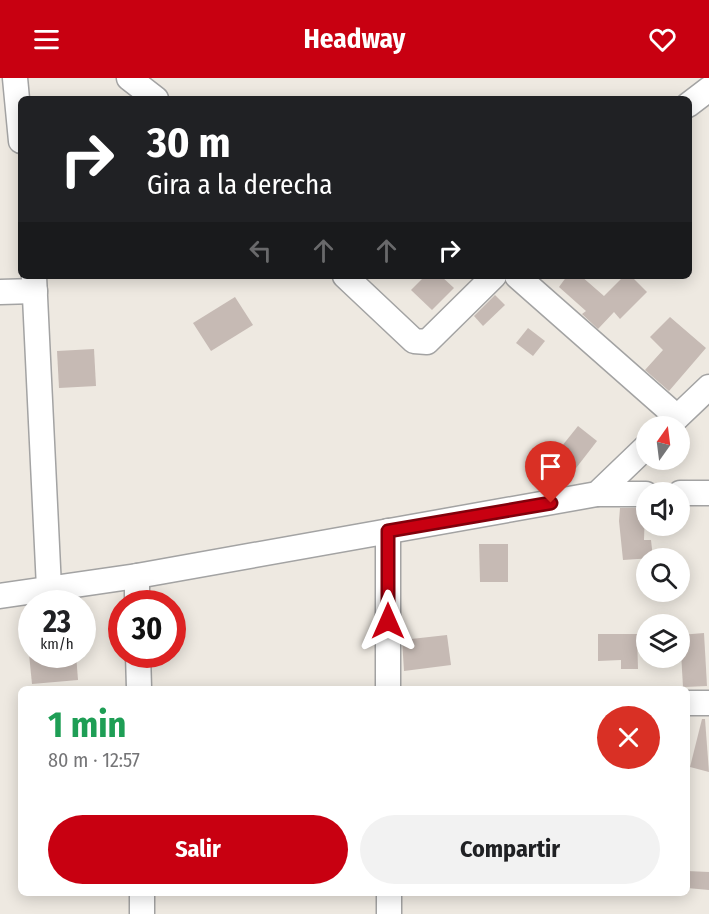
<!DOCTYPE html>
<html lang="es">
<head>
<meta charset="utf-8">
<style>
  body { margin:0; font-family:"Fira Sans Condensed",sans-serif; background:#f2f2f2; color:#202124; height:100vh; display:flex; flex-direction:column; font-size:22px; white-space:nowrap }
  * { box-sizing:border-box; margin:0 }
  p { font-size:20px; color:#757577 }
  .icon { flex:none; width:33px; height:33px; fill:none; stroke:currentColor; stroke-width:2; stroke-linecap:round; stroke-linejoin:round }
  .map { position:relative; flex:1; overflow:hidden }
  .panel { position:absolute; left:18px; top:608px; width:672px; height:210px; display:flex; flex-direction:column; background:#fff; border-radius:9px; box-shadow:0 3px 15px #0003 }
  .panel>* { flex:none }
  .guide { position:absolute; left:18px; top:18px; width:674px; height:183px; border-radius:9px; box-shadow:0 3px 15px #0003; background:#202124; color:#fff; overflow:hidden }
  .needle { width:39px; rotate:14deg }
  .fabs { position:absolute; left:636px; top:338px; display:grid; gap:12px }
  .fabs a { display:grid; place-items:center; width:54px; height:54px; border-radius:50%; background:#fff; box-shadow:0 3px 15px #0003; font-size:30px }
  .speed { position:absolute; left:18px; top:512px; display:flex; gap:12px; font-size:30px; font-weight:700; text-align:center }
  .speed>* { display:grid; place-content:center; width:78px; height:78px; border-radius:50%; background:#fff; box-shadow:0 3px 15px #0003; line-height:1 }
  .speed small { font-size:15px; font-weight:400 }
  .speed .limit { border:9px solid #d22; background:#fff; color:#111 }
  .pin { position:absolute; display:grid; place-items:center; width:51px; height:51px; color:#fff; margin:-62px -26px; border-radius:50% 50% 50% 0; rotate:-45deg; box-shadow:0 0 6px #0007 }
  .pin .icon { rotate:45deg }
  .me { position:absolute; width:66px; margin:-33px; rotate:0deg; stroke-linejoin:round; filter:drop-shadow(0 0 4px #0008) }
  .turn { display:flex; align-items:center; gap:21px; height:126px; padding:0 30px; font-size:27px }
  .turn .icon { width:78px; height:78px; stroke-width:2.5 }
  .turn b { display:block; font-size:42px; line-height:51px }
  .lanes { display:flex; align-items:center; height:57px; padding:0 30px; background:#0003; justify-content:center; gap:30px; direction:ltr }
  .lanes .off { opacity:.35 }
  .round { display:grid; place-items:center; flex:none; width:63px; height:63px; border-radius:32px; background:#f2f2f2 }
  .overview { display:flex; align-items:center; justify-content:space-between; height:102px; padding:0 30px }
  h1 { font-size:36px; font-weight:700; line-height:45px; color:#1e9e55 }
  .primary-button { display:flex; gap:12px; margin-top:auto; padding:12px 30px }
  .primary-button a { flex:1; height:69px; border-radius:36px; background:#c80011; color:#fff; font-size:24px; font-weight:700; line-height:69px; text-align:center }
  .primary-button a+a { background:#f2f2f2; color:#202124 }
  header { display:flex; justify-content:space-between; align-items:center; height:78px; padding:0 30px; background:#c80011; color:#fff; font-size:27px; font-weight:700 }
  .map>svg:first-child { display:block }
  .building { fill:#c6bab4 }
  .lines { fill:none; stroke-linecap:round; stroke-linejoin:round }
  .minor-casing { stroke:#a3a3a3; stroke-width:27 }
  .minor { stroke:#fff; stroke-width:24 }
  .route-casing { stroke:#82000b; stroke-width:15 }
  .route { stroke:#c80011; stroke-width:10 }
</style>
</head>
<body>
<header><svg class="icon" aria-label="menu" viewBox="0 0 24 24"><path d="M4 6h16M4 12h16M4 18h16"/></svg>Headway<svg class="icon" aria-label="heart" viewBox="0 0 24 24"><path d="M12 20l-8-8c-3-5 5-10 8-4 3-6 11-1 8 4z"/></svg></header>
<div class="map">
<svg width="709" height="836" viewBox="0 0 709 836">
  <rect width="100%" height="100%" fill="#eee9e1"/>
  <g class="building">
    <path d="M425,198H441L454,210L432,232L411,212Z"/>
    <path d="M567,198H581L604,218L624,198H631L647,214L620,241L614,234L598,251L582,236L586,233L559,209Z"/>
    <path d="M495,217L505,227L483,248L474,238Z"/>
    <path d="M235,219L253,247L211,273L193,245Z"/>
    <path d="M670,239L706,270L669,313L645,292L663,272L650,259Z"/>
    <path d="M528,250L545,263L533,278L516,265Z"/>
    <path d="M94,271L96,308L59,310L57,273Z"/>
    <path d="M578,348L597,363L573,394L554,378Z"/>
    <path d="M620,430H645L644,462H651L653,480L623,482L619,443Z"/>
    <path d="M479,466H508V504H480Z"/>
    <path d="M704,555L707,608L683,609L680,557Z"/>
    <path d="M598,556H637L638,591H621V582L598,583Z"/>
    <path d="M447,557L451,587L404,593L402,562Z"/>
    <path d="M29,576H76L78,602L32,606Z"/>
    <path d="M702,641H705L709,694L690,689Z"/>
    <path d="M687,793L709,794V812L687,810Z"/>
  </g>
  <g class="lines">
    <defs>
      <g id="minor">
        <path d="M15,0L21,63"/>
        <path d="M129,0L156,21"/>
        <path d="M688,27L709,11"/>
        <path d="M34,198L49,510"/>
        <path d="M345,198L414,263L427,264L494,198"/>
        <path d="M517,198L677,339"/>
        <path d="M0,214L35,213"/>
        <path d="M668,348L709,309"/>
        <path d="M680,415H709"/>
        <path d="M597,416H646"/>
        <path d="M388,453V610"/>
        <path d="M137,498V525"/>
        <path d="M0,518L137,498L597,416L646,369"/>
        <path d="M138,576L139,610"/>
        <path d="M687,625H709"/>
        <path d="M142,814V836"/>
        <path d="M389,814V836"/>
      </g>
    </defs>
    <use href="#minor" class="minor-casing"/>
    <use href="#minor" class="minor"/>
  </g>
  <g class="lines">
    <defs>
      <path id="route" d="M388,543V453L551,425"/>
    </defs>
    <use href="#route" class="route-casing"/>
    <use href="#route" class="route"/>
  </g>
</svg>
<div class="fabs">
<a><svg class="needle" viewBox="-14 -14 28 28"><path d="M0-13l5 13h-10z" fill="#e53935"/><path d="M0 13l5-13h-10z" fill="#757577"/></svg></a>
<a><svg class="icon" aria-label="sound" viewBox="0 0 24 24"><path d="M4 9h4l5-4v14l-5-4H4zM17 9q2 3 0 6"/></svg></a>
<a><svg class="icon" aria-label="search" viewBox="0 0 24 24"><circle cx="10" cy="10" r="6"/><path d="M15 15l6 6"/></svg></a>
<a><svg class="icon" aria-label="layers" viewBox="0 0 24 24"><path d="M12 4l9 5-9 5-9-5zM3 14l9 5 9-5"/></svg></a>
</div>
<div class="speed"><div>23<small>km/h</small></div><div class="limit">30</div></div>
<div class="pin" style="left:551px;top:425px;background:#d93025"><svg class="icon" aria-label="arrive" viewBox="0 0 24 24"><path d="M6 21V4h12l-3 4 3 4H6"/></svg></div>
<svg class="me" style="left:388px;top:543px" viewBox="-20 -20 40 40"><path d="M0-17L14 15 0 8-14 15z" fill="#c80011" stroke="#fff" stroke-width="4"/></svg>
<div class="guide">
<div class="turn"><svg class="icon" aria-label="right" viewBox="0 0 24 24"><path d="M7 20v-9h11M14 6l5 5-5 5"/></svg><div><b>30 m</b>Gira a la derecha</div></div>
<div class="lanes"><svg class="icon off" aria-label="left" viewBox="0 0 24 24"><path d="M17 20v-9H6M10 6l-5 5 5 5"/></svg><svg class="icon off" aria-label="ahead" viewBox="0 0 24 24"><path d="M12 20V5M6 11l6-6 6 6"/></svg><svg class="icon off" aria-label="ahead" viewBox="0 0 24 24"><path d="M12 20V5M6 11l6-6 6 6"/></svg><svg class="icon" aria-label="right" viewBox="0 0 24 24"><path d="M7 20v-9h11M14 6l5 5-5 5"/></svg></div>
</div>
<section class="panel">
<div class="overview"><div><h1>1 min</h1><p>80 m · 12:57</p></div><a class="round" style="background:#d93025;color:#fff"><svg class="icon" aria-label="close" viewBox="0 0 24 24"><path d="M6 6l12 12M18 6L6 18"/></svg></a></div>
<div class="primary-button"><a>Salir</a><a>Compartir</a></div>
</section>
</div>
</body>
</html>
